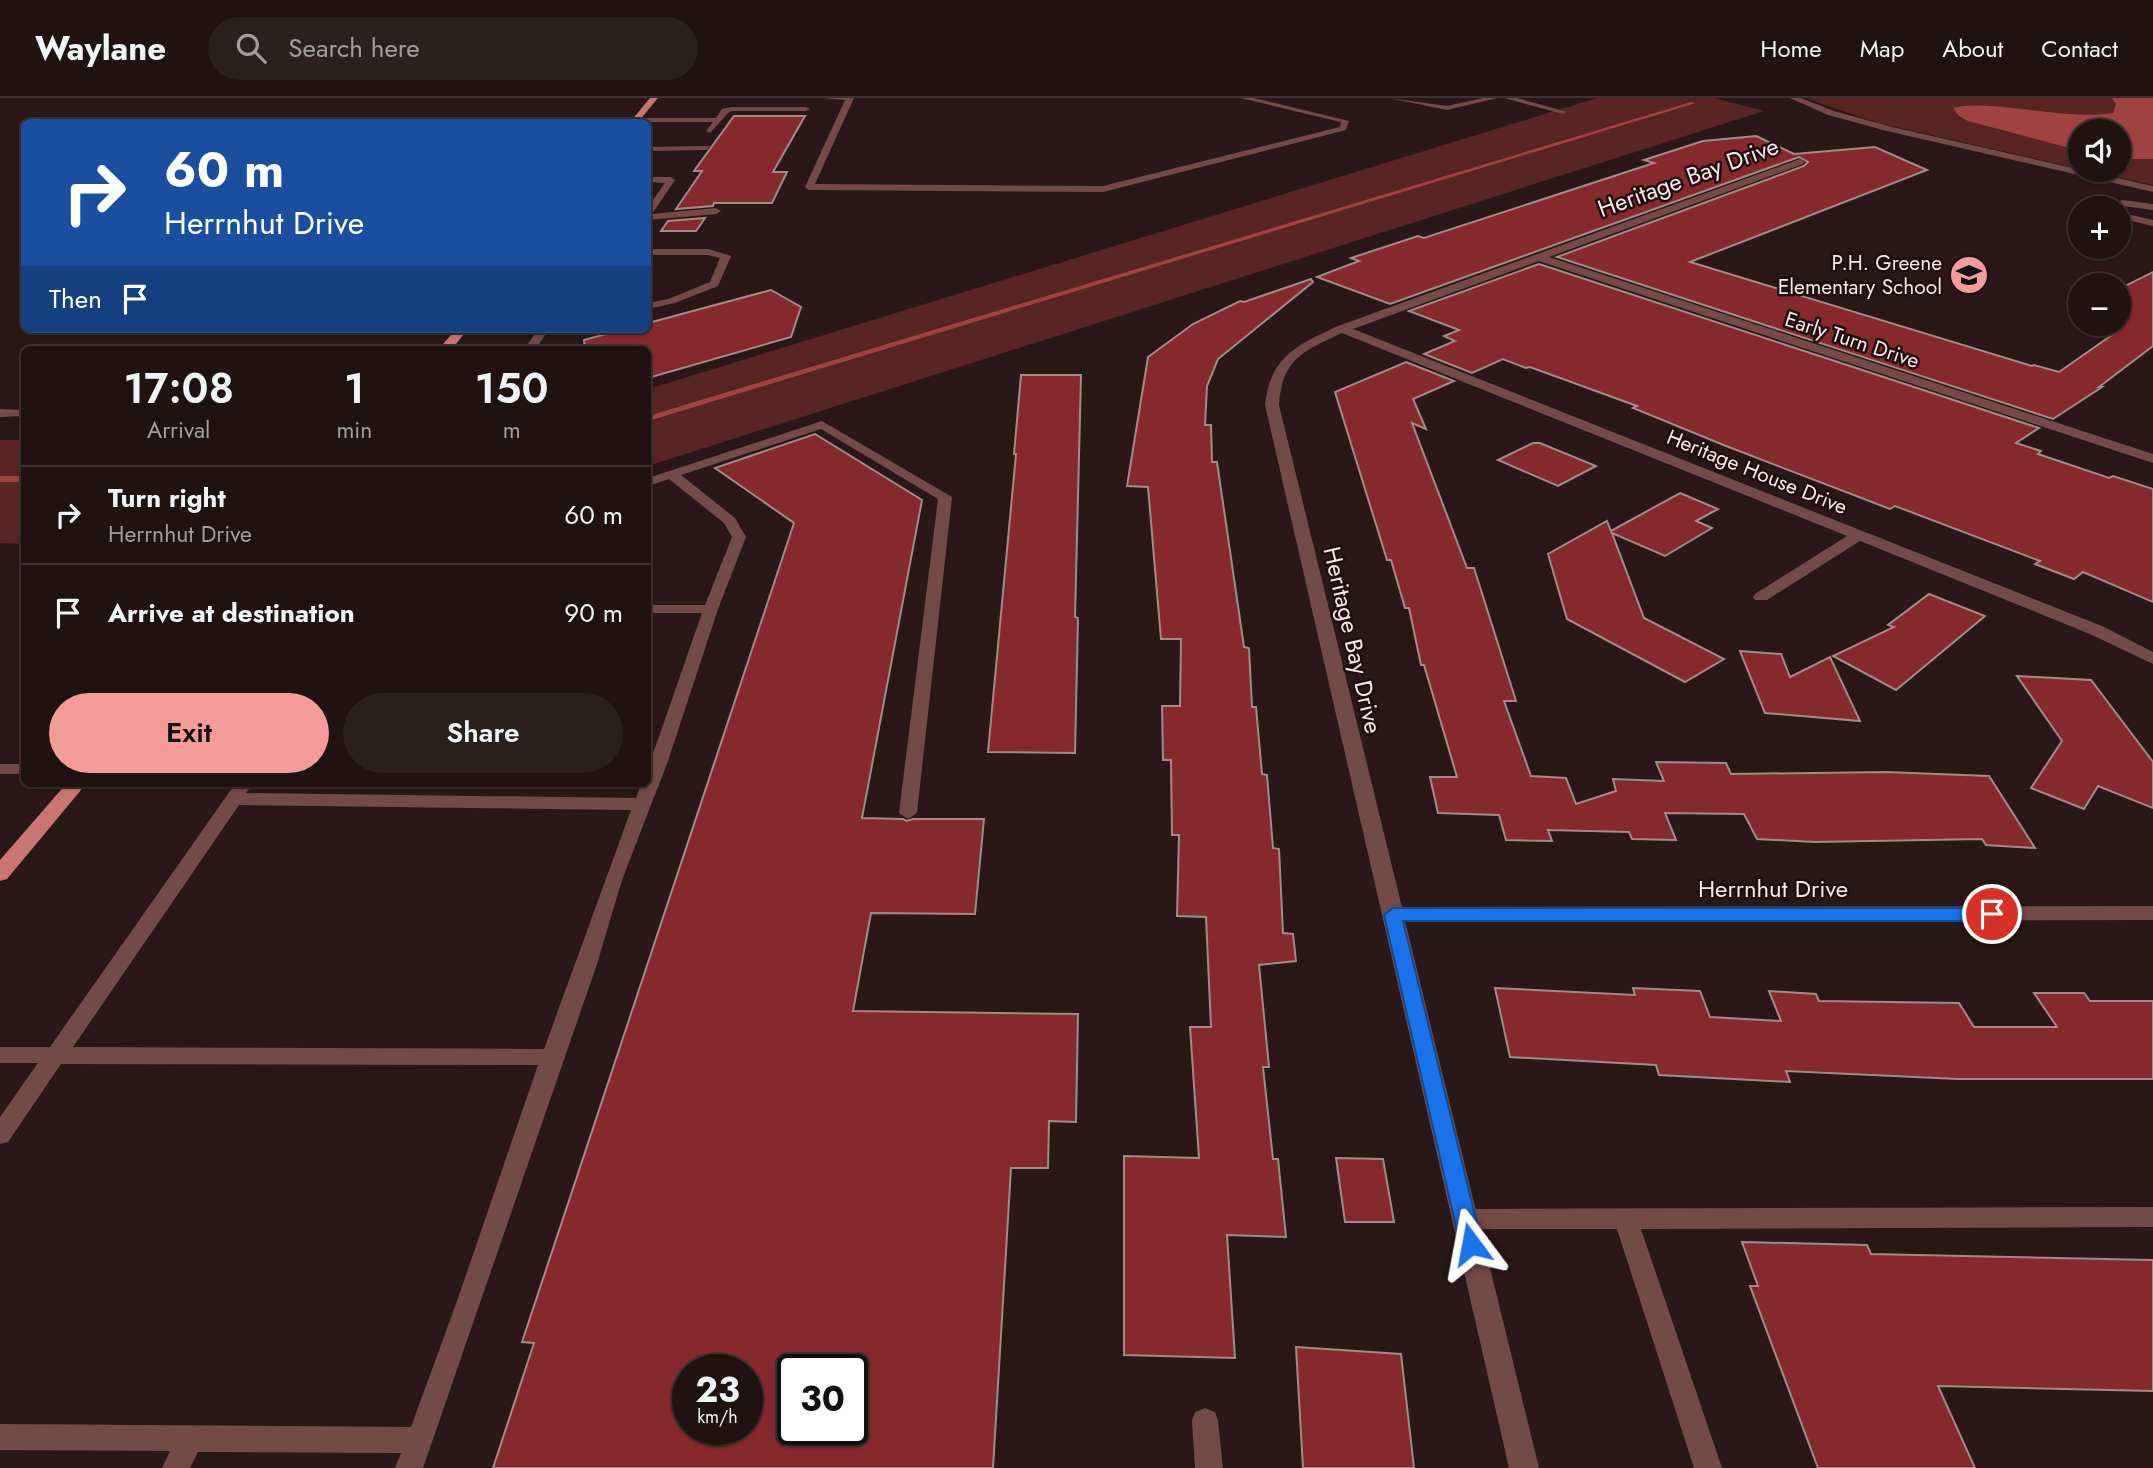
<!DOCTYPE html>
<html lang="en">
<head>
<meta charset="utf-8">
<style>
  body { margin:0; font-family:Jost,sans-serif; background:#2c201f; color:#f1f3f6; height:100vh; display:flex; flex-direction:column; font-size:26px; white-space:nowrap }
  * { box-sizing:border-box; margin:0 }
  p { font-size:23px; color:#a19e9f }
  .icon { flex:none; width:38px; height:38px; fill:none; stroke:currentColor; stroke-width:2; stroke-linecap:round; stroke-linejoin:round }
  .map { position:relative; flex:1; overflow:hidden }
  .sheet { position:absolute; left:21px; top:248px; width:630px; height:441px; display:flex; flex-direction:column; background:#1f1211; border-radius:10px; box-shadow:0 2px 5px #0004,0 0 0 2px #3c3231 }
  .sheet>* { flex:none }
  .banner { position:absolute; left:21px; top:21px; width:630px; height:214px; border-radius:10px; box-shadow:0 2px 5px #0004,0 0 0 2px #3c3231; background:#1a4fa0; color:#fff; overflow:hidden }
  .fabs { position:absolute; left:2068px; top:21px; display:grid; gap:14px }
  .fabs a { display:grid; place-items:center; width:63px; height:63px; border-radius:50%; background:#1f1211; box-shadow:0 2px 5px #0004,0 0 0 2px #3c3231; font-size:35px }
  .speed { position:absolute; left:672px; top:1256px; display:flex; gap:14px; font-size:35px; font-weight:700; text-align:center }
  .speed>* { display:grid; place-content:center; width:91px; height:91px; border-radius:50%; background:#1f1211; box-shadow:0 2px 5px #0004,0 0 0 2px #3c3231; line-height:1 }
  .speed small { font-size:18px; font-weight:400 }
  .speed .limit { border:4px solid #111; border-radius:10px; background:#fff; color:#111 }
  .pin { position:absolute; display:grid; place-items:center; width:60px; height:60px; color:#fff; margin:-30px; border:4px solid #fff; border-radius:50%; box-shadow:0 2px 7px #0007 }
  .me { position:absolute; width:77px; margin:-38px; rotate:347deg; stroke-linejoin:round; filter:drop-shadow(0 0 5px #0008) }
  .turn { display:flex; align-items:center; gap:24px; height:147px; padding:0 28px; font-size:32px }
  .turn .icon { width:91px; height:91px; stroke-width:2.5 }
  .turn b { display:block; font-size:49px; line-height:60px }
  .then { display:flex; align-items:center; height:66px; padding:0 28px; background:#0003; gap:14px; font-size:26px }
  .eta { display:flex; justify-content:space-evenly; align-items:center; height:119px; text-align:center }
  .eta b { font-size:42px; font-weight:600; line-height:49px }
  .action { display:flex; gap:14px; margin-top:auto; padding:14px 28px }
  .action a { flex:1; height:80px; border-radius:42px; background:#f59b98; color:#111; font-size:28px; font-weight:600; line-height:80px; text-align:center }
  .action a+a { background:#2c201f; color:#f1f3f6 }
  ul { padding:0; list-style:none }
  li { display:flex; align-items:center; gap:21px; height:98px; padding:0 28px; border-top:2px solid #3c3231 }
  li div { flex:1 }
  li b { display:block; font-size:26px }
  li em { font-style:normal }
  header { display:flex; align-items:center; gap:42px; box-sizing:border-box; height:98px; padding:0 35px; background:#1f1211; border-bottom:2px solid #3c3231 }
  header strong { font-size:33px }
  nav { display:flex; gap:38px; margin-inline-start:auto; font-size:24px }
  .search { width:490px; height:63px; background:#2c201f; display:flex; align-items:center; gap:18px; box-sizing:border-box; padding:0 24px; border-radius:38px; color:#a19e9f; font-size:26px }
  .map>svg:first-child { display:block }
  .green { fill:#592424 }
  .water { fill:#a04142 }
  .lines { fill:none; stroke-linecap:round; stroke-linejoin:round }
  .stream { fill:#a04142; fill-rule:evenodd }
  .building { fill:#86292c; stroke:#a18a88; stroke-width:2; fill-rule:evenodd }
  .service { fill:#744a48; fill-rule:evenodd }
  .minor { fill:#744a48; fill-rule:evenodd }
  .tertiary { fill:#744a48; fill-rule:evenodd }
  .primary { fill:#cb7573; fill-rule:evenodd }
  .route { fill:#1a73e8; stroke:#114b97; stroke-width:2 }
  .labels { text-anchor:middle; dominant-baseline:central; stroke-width:5; stroke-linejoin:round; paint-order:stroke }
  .far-poi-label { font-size:21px; fill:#f5e9e8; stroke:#1f0f0e; text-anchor:end }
  .far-street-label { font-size:21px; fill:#f5e9e8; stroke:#1f0f0e }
  .street-label { font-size:24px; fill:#f5e9e8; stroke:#1f0f0e }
</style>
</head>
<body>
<header>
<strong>Waylane</strong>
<div class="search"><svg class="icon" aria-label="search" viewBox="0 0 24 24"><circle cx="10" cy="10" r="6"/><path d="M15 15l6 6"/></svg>Search here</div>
<nav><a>Home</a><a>Map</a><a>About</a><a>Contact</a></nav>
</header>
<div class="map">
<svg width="2153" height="1370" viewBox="0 0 2153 1370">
  <rect width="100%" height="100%" fill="#291817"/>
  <g class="green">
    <path d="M1597,0H1715L1764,13L648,368V291Z"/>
    <path d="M1805,0H2153V87L2084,72H2119V33H2081V71L1878,25Z"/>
    <path d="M0,342H24V446L0,445Z"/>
  </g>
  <path class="water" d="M2112,0H2153V61H2119V33H2081V53L1968,23L1959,18L1953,10C1986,0 2068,23 2113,15L2116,6Z"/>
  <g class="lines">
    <g class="stream">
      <path d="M1691,4L1696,5L648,323V318Z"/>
      <rect x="0" y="378" width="24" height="6"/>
    </g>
  </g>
  <g class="building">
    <path d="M734,18H805L773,74H787L772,105H714L713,108L676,111L702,73H694Z"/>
    <path d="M1756,38L1794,56L1875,49L1927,72L1690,164L2032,268L2034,267L2059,274L2119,232V191L2153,174V248L2099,289H2102L2053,321L1557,159L1804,68L1808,64L1799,59L1390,206L1317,179L1359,163L1351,160L1418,138L1424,140L1654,65L1644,62L1703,43Z"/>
    <path d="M705,120L696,133H661L668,123Z"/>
    <path d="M1539,166L2039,330L2016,345L2041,353L2038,356L2109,380L2113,378L2153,391V504L2083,474L2074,481L2035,466L2040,463L1895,408L1890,411L1726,348L1633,310L1637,308L1530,269L1526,270L1503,261L1472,275L1424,256L1455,243L1444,238L1459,232L1409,213Z"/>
    <path d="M1311,181L1313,184L1218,261L1207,288L1205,327H1211L1212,364H1217L1244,549L1249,550L1252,609H1256L1262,676L1267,677L1273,750L1279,751L1283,835L1293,836L1296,863L1259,867L1269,969H1263L1273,1061H1278L1286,1139L1227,1137L1235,1260L1124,1257V1058L1199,1060L1190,929H1211L1206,819L1177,818L1179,737H1172L1171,662H1163L1162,608H1180L1181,541H1161L1148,389L1127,388L1148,259L1193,226L1240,203L1244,204Z"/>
    <path d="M771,192L801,209L791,239L648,280V252H585L584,242L624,231H648V225Z"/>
    <path d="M1406,264L1454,283L1413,301L1426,331L1412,325L1467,470H1474L1516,603H1504L1531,678L1566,680L1576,706L1616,693L1613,681L1664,683L1656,664L1726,665L1731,676L1886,674L1989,678L2035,750L1986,747L1982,741L1815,744L1757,741L1744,716L1665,715L1676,742L1632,741L1629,734L1548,732L1552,743L1506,742L1499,717L1438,715L1430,679H1457L1424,567H1421L1409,510H1405L1391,462H1387L1335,294Z"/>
    <path d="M1021,277H1081L1075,519L1078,520L1075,655L988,654L1016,356H1014Z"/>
    <path d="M815,336L922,402L862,720L903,721L907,723L913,721H984L975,816L871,815L853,913L1078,916L1076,1024L1049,1023L1048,1070H1011L993,1370H493L534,1245L522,1244L794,425L715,370ZM688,1272H747V1332H688ZM793,1272H852V1332H793Z"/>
    <path d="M1533,345H1540L1596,368L1558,388L1498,362Z"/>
    <path d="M1680,395L1718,411L1696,423L1712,430L1665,458L1612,435L1644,520L1724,561L1685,584L1567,521L1548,456L1607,423L1611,433Z"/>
    <path d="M1929,496L1985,518L1896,592L1833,558L1894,529L1888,527Z"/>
    <path d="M1740,553L1781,556L1790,579L1830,559L1860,623L1765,615Z"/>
    <path d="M2017,578L2091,582L2153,664V710L2098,688L2084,711L2031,690L2062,643Z"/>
    <path d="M1495,890L1635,897L1633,890L1700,893L1710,919L1781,923L1769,893L1816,896L1819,903L1959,905L1974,929H2057L2034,895H2084L2090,903H2153V981H1958L1786,973L1790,984L1659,977L1656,967L1510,959Z"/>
    <path d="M1336,1060L1383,1061L1394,1124H1345Z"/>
    <path d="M1742,1144L1867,1147L1871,1156L2153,1162V1293L1938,1288L1975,1370H1818L1750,1188H1758Z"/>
    <path d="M1296,1249L1401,1256L1414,1370H1303Z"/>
  </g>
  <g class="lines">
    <g class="service">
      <path d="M822,0H854L815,86L1103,88L1340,29L1341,24L1240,0H1254L1349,23L1346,32L1103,94L809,92L805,89L845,2Z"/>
      <path d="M1389,0L1447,8L1483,0H1497L1447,12Z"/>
      <path d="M1504,0H1517L1567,14L1563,16Z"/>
      <path d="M732,9H806L810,11L806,13H732L728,15L710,35L706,33L713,24H636L632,22L636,20H716L722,11Z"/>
      <path d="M710,48L707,52L648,53V49Z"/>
      <path d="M648,79H671L675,82L652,116L716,110L721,113L716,116L648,122V109L665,85L648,84Z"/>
      <path d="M2122,102L2153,106V112L2123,108L2105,110Z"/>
      <path d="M2119,114L2153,122V128L2119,120Z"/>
      <path d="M648,151H708L731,158L718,188L675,205L648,211V205L668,201L710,184L720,160L708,157H648Z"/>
      <path d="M539,231H549L535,252H523Z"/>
      <path d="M0,311L24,312V318L0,319Z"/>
      <path d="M822,323L952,399L917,715L908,721L899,715L938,401L821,331L681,377L735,420L746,439L718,511L668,663L622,782L597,866L423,1370H395L401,1355L198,1354L190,1370H162L170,1353L0,1352V1326L411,1329L457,1203L538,967L61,966L8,1044L0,1046V1019L38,965H0V949H50L235,686H253L246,695L636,700L641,686H648V670L702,515H648V507H705L732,439L724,425L669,381L648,388V380ZM239,707L631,712L544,951L73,949Z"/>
      <rect x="0" y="666" width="24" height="10"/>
      <path d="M2153,1109V1129L1641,1131L1722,1370H1694L1617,1131H1465L1457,1128L1453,1121L1457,1114L1465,1111Z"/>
      <path d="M1205,1310L1215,1314L1218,1323L1223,1370H1195L1192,1323L1195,1314Z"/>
    </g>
    <path class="minor" d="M1800,61L1805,64L1803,66L1549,159L2153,356V365L1539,163L1353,231L2102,528L2153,554V566L2090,536L1860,443L1767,502H1755L1753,499L1755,496L1847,438L1342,235C1303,253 1282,261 1279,307L1402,809L2153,808V822L1405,823L1539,1370H1509L1265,307C1270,259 1297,247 1338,228Z"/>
    <path class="tertiary" d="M1790,0H1801L1834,13L1892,29L2153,88V94L1887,33L1828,17Z"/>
    <g class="primary">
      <path d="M650,0H658L638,24H630Z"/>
      <path d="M456,231H468L451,252H438Z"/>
      <path d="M66,686H86L7,781L0,783V762Z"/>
    </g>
  </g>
  <path class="route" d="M1393,810H1992L2001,816L1992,823H1403L1482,1146L1479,1153L1471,1156L1463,1153L1460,1146L1384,817Z"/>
  <defs>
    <symbol id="school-disc" viewBox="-11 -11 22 22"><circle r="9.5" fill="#f59b98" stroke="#1f0f0e"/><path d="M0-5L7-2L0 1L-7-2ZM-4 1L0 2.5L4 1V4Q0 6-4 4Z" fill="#111"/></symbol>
  </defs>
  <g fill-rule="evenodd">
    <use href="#school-disc" x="1947" y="155" width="44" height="44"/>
  </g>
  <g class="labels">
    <g class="far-poi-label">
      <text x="1942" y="165">P.H. Greene<tspan x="1942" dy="24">Elementary School</tspan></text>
    </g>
    <g class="far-street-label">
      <text transform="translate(1852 242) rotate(18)">Early Turn Drive</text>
      <text transform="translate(1757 374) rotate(22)">Heritage House Drive</text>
    </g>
    <g class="street-label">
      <text transform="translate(1688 79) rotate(-20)">Heritage Bay Drive</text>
      <text transform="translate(1353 542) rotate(77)">Heritage Bay Drive</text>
      <text x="1773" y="790">Herrnhut Drive</text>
    </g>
  </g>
</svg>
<div class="fabs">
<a><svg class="icon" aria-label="sound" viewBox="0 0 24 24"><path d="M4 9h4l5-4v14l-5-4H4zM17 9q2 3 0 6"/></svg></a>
<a>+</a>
<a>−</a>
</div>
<div class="speed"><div>23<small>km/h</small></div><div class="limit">30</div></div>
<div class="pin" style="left:1992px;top:816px;background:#d93025"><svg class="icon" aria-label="arrive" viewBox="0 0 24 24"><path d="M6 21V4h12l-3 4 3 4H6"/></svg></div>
<svg class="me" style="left:1471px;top:1146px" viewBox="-20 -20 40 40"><path d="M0-17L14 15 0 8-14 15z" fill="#1a73e8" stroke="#fff" stroke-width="4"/></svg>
<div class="banner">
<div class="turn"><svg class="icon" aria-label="right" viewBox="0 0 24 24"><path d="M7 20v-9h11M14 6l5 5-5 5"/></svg><div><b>60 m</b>Herrnhut Drive</div></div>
<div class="then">Then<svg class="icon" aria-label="arrive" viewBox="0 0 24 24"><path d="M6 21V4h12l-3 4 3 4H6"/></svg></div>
</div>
<section class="sheet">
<div class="eta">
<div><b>17:08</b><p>Arrival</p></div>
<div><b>1</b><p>min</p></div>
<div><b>150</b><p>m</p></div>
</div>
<ul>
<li><svg class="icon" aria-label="right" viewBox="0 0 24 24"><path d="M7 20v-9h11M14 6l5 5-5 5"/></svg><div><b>Turn right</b><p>Herrnhut Drive</p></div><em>60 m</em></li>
<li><svg class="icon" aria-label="arrive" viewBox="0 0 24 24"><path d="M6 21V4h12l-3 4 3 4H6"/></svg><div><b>Arrive at destination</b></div><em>90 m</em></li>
</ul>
<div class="action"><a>Exit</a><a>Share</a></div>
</section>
</div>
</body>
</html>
